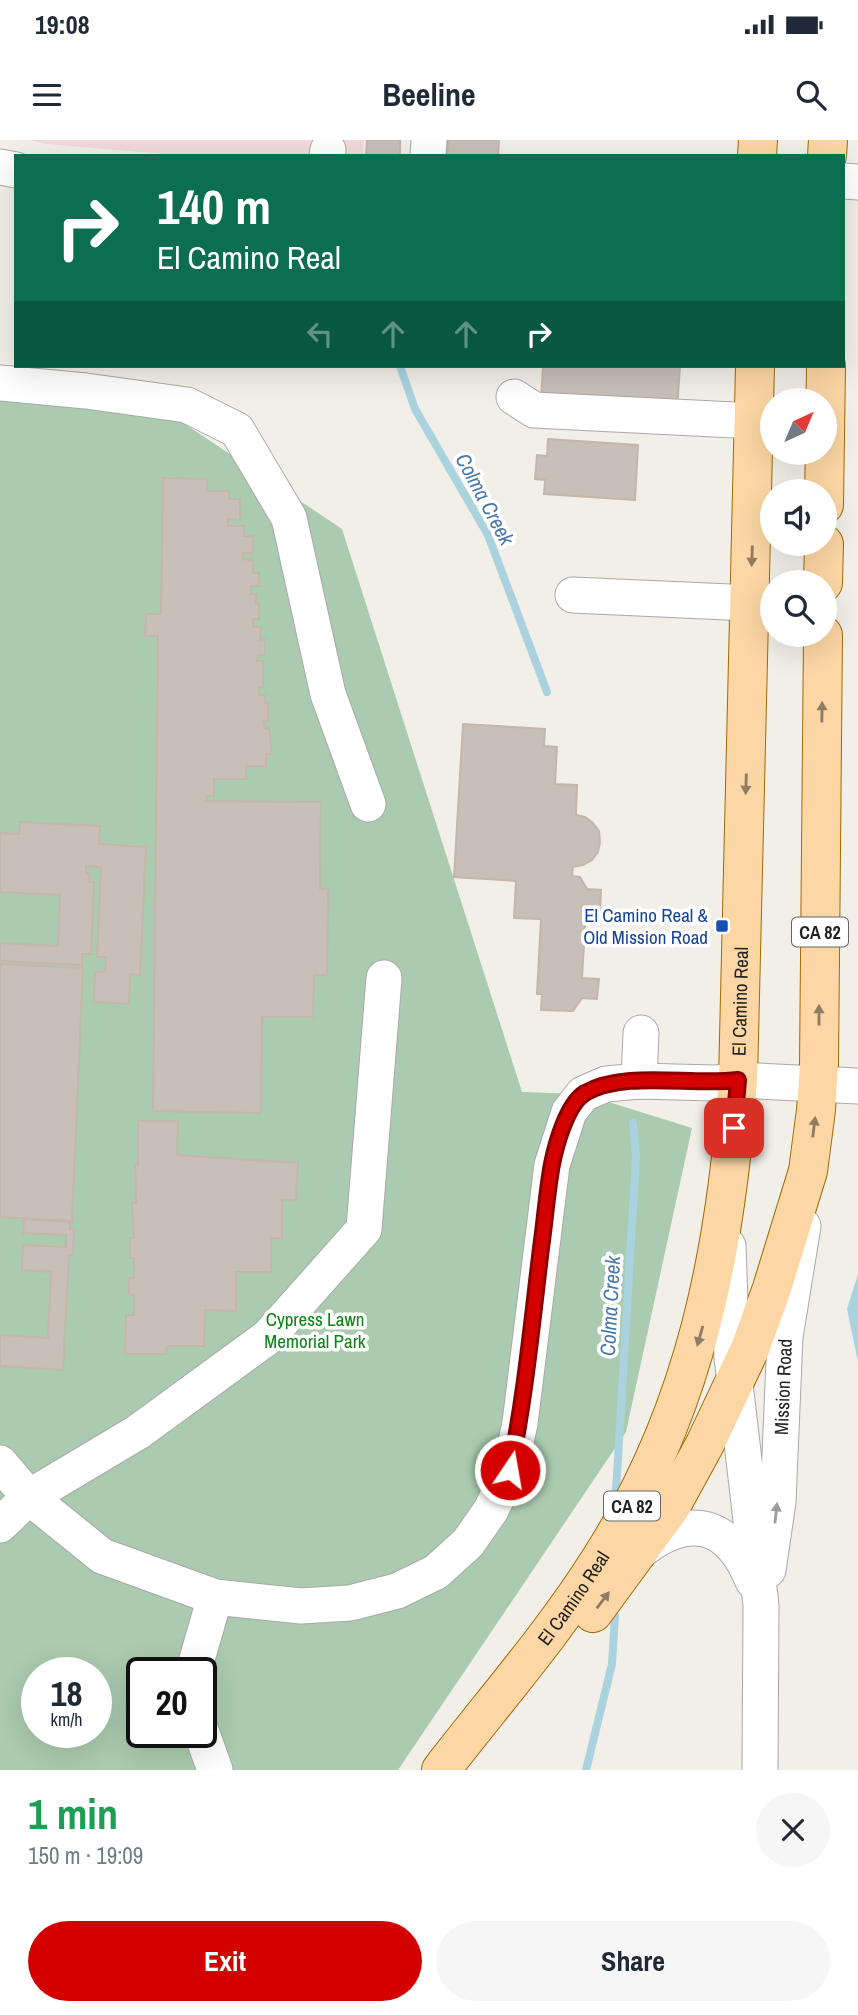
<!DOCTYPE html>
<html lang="en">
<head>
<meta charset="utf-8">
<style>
  body { margin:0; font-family:"Archivo Narrow",sans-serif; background:#f6f6f7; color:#1f2937; height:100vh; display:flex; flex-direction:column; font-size:26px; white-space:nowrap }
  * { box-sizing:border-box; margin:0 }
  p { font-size:23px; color:#747a83 }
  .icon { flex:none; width:38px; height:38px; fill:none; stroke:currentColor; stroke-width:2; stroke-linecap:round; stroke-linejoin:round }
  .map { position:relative; height:1630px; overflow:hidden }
  .details { display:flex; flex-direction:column; background:#fff; flex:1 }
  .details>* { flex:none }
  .guide { position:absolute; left:14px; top:14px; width:831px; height:214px; border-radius:0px; box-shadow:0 7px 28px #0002; background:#0b6e4f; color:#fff; overflow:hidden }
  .needle { width:46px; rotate:44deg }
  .buttons { position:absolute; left:760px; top:248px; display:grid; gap:14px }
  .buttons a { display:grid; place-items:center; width:77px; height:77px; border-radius:50%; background:#fff; box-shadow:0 7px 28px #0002; font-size:35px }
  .speed { position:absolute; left:21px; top:1517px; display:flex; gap:14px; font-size:35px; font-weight:700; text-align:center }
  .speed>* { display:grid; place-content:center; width:91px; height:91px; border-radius:50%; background:#fff; box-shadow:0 7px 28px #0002; line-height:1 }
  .speed small { font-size:18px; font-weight:400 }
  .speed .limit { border:4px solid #111; border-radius:10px; background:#fff; color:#111 }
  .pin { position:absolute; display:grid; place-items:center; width:60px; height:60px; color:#fff; margin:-30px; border-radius:14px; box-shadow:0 4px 10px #0006 }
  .me { position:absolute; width:77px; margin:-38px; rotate:12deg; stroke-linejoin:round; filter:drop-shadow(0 0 5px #0008) }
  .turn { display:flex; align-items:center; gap:24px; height:147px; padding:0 28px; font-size:32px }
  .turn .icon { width:91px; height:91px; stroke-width:2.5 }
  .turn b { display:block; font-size:49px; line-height:60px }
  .lanes { display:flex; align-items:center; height:66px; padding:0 28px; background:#0003; justify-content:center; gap:35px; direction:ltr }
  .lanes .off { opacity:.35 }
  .round { display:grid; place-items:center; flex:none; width:74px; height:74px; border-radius:37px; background:#f6f6f7 }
  .overview { display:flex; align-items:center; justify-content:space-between; height:119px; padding:0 28px }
  h1 { font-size:42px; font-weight:800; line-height:52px; color:#1e9e55 }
  .cta { display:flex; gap:14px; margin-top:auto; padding:14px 28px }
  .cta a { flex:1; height:80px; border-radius:42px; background:#d40000; color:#fff; font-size:28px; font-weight:800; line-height:80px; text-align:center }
  .cta a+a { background:#f6f6f7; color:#1f2937 }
  .status { display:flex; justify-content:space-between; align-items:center; height:49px; padding:0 35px; background:#fff; direction:ltr }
  .status svg { height:19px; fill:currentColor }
  header { display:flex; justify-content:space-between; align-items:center; height:91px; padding:0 28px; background:#fff; font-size:32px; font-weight:800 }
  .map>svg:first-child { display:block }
  .commercial { fill:#f2dad9 }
  .cemetery { fill:#aacbaf; fill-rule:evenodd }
  .water { fill:#aad3df }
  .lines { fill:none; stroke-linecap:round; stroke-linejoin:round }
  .stream { stroke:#aad3df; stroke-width:8 }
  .building { fill:#c7bfb8; stroke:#c4b6ab; stroke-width:2 }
  .minor-casing { stroke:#a9a9a9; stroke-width:37 }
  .major-casing { stroke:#a06b00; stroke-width:40 }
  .minor { stroke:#fff; stroke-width:35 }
  .major { stroke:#fcd6a4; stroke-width:38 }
  .oneway { fill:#8f7c63 }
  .oneway2 { fill:#9c9c9c }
  .route-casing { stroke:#8a0000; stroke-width:18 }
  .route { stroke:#d40000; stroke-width:12 }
  .transit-dot { fill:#1a4fb4; stroke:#fff; stroke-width:2.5 }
  .labels { text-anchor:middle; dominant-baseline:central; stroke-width:7; stroke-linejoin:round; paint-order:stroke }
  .shield { fill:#fff; stroke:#646464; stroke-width:2 }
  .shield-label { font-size:18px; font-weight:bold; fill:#222 }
  .transit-label { font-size:19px; fill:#164399; stroke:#fff; text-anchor:end }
  .street-label { font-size:19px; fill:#222; stroke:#fff }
  .park-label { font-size:19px; fill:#0c8416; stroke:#fff }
  .water-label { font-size:21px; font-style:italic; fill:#4a7aab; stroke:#fff }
</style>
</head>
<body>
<div class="status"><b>19:08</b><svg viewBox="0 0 49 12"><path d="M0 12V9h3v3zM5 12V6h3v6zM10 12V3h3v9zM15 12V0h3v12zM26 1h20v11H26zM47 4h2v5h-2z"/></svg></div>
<header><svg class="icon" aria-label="menu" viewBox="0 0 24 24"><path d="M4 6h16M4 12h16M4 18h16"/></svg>Beeline<svg class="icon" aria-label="search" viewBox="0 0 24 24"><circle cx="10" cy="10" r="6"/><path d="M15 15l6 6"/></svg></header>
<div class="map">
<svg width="858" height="1630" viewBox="0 0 858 1630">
  <rect width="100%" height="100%" fill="#f2efe9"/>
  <path class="commercial" d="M29,0H364L363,16H186L48,4Z"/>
  <path class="cemetery" d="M0,236L131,248L342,389L522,952L583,954L692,988L626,1292L398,1630H0ZM37,1533H96V1592H37ZM142,1533H201V1592H142Z"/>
  <path class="water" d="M858,1134V1222L847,1169Z"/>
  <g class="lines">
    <g class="stream">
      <path d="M400,226L415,269L488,395L547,552"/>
      <path d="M616,1351L636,1017L633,983"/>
      <path d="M586,1630L612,1524L615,1476"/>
    </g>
  </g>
  <g class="building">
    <path d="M367,0H400V16H366Z"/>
    <path d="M448,0H499L498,16H447Z"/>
    <path d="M543,226H680L677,270L541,261Z"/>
    <path d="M548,299L638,305L635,360L544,354L545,340L535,339L537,315L547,316Z"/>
    <path d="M163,338L207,339V351H229V359H240V380L228,379V386H244V396H253V413H243V419L253,420V433H259V446H251V454H256V464H259V479H253V487H261L260,500L265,499V515H258L257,521H263V547H259V555H265V563H268V581H264L265,588H269L272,614H266V626H246V639H214V656H207L206,661L321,662L320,749H328L327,835H314L313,877H262L261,973L153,971L158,496H145L146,474H161Z"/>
    <path d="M463,584L545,589L544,606L557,607L555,644L577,645L576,675L585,677L593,683L599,691L600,702L598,712L592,720L583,725L573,727L572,736L580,737L587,749L601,750L600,772L586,771L582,838L599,839L597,859L582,858L573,871L541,870L542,854H537L541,779L514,778L516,741L454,737Z"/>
    <path d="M20,682L100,686L99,704L146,707L140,835L130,834L129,864L94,862L95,832H105L106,817H97L101,727L86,726V733L90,734L89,742H94L91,814H82V825L0,821V803L58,806L60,755L0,752V693L19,694Z"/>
    <path d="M0,824L83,828L72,1081L0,1077Z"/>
    <path d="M138,981H178L177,1015L298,1023L296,1060H282V1098H271V1132H236V1171L205,1170L204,1206H167L166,1214H125L126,1175H134V1155L129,1154V1138H134V1118H130V1098H134L132,1063H136L135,1025H138Z"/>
    <path d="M24,1079L70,1082V1089H74L73,1115H69L63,1230L0,1226V1195L48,1198L51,1132L22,1130L23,1105L66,1107V1095L23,1093Z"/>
  </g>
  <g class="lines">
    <defs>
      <g id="minor">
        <path d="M327,16L328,10"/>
        <path d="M428,16L429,0"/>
        <path d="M0,27L16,30"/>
        <path d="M844,41L858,42"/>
        <path d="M0,243L86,251L187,265L237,290L289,378L328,554L368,664"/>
        <path d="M514,257L534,270L754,281"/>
        <path d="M573,455L772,464"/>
        <path d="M639,941L641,893"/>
        <path d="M728,1106L732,1218L761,1465L760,1630"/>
        <path d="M0,1323L29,1357L102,1416L215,1457L301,1466L350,1463L397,1451L436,1432L468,1403L491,1370L510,1330L520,1283L552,1025L569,972L583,954L606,944L639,941L714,943L738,940L858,946"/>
        <path d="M0,1385L29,1357L138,1292L268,1197L364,1089L384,838"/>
        <path d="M639,1412C689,1372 729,1382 753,1441"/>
        <path id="s1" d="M768,1430L778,1362L785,1197L803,1086"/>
        <path d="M193,1533L215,1457"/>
        <path d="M201,1591L215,1630"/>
      </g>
      <g id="major">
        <path d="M757,16L758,0"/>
        <path d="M827,16L828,0"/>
        <path d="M824,365L826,226"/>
        <path d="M823,443L824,404"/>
        <path d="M593,1473L670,1368L705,1304L750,1209L772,1148L808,1031L816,970L819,925L823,495"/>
        <path id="s2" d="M441,1630C495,1560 554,1493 601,1418C695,1271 726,1112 738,940L755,226"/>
      </g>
    </defs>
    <use href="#minor" class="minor-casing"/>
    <use href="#major" class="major-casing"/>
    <use href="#minor" class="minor"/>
    <use href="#major" class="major"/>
  </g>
  <defs><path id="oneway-solid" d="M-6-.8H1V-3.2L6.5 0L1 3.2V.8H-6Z" transform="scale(1.75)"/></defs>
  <g class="oneway">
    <use href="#oneway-solid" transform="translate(752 416) rotate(92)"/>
    <use href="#oneway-solid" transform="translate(822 572) rotate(-89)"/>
    <use href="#oneway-solid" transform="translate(746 644) rotate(92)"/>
    <use href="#oneway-solid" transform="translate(819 875) rotate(-90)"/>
    <use href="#oneway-solid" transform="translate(814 987) rotate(-83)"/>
    <use href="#oneway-solid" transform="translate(700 1196) rotate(106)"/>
    <use href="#oneway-solid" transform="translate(603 1460) rotate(-53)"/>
  </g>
  <use class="oneway2" href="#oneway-solid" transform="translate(776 1373) rotate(-84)"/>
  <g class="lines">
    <defs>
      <path id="route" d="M510,1330C525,1257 532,1182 541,1108C545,1080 547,1051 552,1024C556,1004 567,964 585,953C625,930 692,946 738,940L734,988"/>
    </defs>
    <use href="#route" class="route-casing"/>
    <use href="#route" class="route"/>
  </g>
  <rect class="transit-dot" x="715" y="779" width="14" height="14" rx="3.5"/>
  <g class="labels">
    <g class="shield">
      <rect x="792" y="777.5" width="56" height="29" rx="5"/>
      <rect x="604" y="1351.5" width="56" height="29" rx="5"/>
    </g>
    <g class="shield-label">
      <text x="820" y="792">CA 82</text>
      <text x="632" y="1366">CA 82</text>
    </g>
    <g class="transit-label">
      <text x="708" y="775">El Camino Real &amp;<tspan x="708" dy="22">Old Mission Road</tspan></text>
    </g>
    <g class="street-label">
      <text stroke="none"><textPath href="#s2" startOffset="847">El Camino Real</textPath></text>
      <text stroke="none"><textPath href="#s1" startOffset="184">Mission Road</textPath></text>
      <text stroke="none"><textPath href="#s2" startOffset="217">El Camino Real</textPath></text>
    </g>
    <g class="park-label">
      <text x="315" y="1179">Cypress Lawn<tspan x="315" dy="22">Memorial Park</tspan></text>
    </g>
    <g class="water-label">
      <text transform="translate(485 359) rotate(62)">Colma Creek</text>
      <text transform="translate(610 1166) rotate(-87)">Colma Creek</text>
    </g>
  </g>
</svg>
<div class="buttons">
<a><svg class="needle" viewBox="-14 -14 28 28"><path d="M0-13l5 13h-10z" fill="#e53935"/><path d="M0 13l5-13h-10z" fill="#747a83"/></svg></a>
<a><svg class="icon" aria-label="sound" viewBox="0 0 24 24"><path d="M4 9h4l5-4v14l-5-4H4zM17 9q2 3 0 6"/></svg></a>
<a><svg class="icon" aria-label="search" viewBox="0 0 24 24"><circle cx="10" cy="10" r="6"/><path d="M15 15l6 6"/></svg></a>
</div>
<div class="speed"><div>18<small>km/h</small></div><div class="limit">20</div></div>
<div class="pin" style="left:734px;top:988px;background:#d93025"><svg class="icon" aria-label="arrive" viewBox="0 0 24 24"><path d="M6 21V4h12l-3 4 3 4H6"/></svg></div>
<svg class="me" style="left:510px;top:1330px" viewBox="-20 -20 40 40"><circle r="17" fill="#d40000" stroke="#fff" stroke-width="3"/><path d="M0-11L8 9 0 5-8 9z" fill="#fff"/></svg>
<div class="guide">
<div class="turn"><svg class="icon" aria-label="right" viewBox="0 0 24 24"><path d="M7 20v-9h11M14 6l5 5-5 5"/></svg><div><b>140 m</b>El Camino Real</div></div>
<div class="lanes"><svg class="icon off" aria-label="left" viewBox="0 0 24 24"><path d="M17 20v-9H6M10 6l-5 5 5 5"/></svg><svg class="icon off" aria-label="ahead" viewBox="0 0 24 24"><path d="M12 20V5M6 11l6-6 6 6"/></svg><svg class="icon off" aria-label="ahead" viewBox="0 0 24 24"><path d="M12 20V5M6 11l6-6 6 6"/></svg><svg class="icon" aria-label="right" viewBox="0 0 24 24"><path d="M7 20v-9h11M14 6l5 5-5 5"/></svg></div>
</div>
</div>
<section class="details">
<div class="overview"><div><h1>1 min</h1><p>150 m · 19:09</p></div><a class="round"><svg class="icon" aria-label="close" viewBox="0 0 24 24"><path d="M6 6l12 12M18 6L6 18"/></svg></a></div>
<div class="cta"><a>Exit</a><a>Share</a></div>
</section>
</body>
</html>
